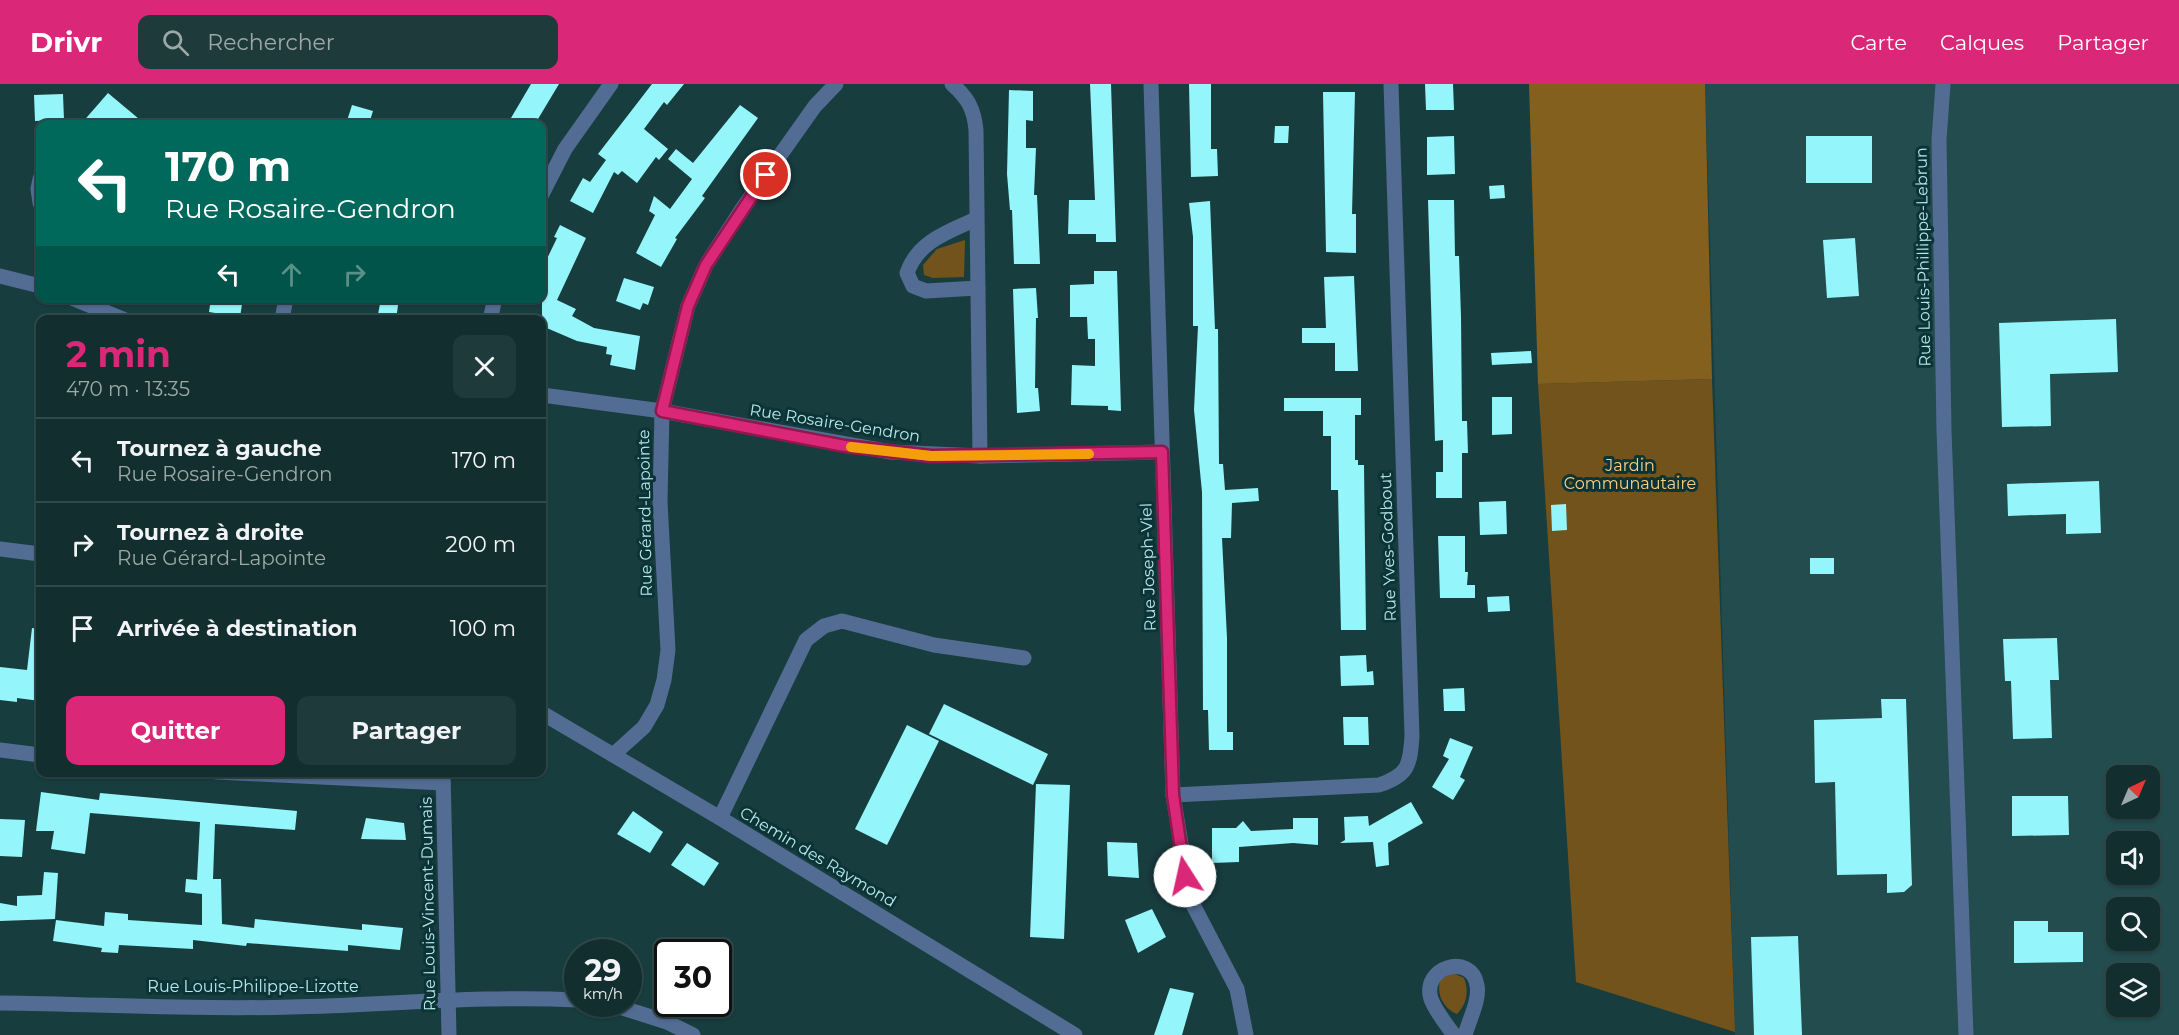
<!DOCTYPE html>
<html lang="fr">
<head>
<meta charset="utf-8">
<style>
  body { margin:0; font-family:Montserrat,sans-serif; background:#1f3a3b; color:#f1f3f6; height:100vh; display:flex; flex-direction:column; font-size:22px; white-space:nowrap }
  * { box-sizing:border-box; margin:0 }
  p { font-size:20px; color:#9ca8aa }
  .icon { flex:none; width:33px; height:33px; fill:none; stroke:currentColor; stroke-width:2; stroke-linecap:round; stroke-linejoin:round }
  .map { position:relative; flex:1; overflow:hidden }
  .panel { position:absolute; left:36px; top:231px; width:510px; height:462px; display:flex; flex-direction:column; background:#122e2f; border-radius:12px; box-shadow:0 2px 4px #0004,0 0 0 2px #314a4b }
  .panel>* { flex:none }
  .hud { position:absolute; left:36px; top:36px; width:510px; height:183px; border-radius:12px; box-shadow:0 2px 4px #0004,0 0 0 2px #314a4b; background:#00695c; color:#fff; overflow:hidden }
  .needle { width:39px; rotate:44deg }
  .buttons { position:absolute; left:2106px; top:681px; display:grid; gap:12px }
  .buttons a { display:grid; place-items:center; width:54px; height:54px; border-radius:12px; background:#122e2f; box-shadow:0 2px 4px #0004,0 0 0 2px #314a4b; font-size:30px }
  .speed { position:absolute; left:564px; top:855px; display:flex; gap:12px; font-size:30px; font-weight:700; text-align:center }
  .speed>* { display:grid; place-content:center; width:78px; height:78px; border-radius:50%; background:#122e2f; box-shadow:0 2px 4px #0004,0 0 0 2px #314a4b; line-height:1 }
  .speed small { font-size:15px; font-weight:400 }
  .speed .limit { border:3px solid #111; border-radius:9px; background:#fff; color:#111 }
  .pin { position:absolute; display:grid; place-items:center; width:51px; height:51px; color:#fff; margin:-26px; border:3px solid #fff; border-radius:50%; box-shadow:0 2px 6px #0007 }
  .me { position:absolute; width:66px; margin:-33px; rotate:350deg; stroke-linejoin:round; filter:drop-shadow(0 0 4px #0008) }
  .turn { display:flex; align-items:center; gap:21px; height:126px; padding:0 30px; font-size:27px }
  .turn .icon { width:78px; height:78px; stroke-width:2.5 }
  .turn b { display:block; font-size:42px; line-height:51px }
  .lanes { display:flex; align-items:center; height:57px; padding:0 30px; background:#0003; justify-content:center; gap:30px; direction:ltr }
  .lanes .off { opacity:.35 }
  .round { display:grid; place-items:center; flex:none; width:63px; height:63px; border-radius:12px; background:#1f3a3b }
  .head { display:flex; align-items:center; justify-content:space-between; height:102px; padding:0 30px }
  h1 { font-size:36px; font-weight:700; line-height:45px; color:#db2777 }
  .primary-button { display:flex; gap:12px; margin-top:auto; padding:12px 30px }
  .primary-button a { flex:1; height:69px; border-radius:12px; background:#db2777; color:#fff; font-size:24px; font-weight:700; line-height:69px; text-align:center }
  .primary-button a+a { background:#1f3a3b; color:#f1f3f6 }
  ul { padding:0; list-style:none }
  li { display:flex; align-items:center; gap:18px; height:84px; padding:0 30px; border-top:2px solid #314a4b }
  li div { flex:1 }
  li b { display:block; font-size:22px }
  li em { font-style:normal }
  header { display:flex; align-items:center; gap:36px; box-sizing:border-box; height:84px; padding:0 30px; background:#db2777; color:#fff }
  header strong { font-size:28px }
  nav { display:flex; gap:33px; margin-inline-start:auto; font-size:21px }
  .search { width:420px; height:54px; background:#1f3a3b; display:flex; align-items:center; gap:15px; box-sizing:border-box; padding:0 21px; border-radius:12px; color:#9ca8aa; font-size:22px }
  .map>svg:first-child { display:block }
  .built { fill:#224c4e; fill-rule:evenodd }
  .green { fill:#72531b }
  .forest { fill:#83601d }
  .building { fill:#94f6fa }
  .lines { fill:none; stroke-linecap:round; stroke-linejoin:round }
  .minor { stroke:#536c94; stroke-width:15 }
  .route-casing { stroke:#8e194d; stroke-width:15 }
  .route { stroke:#db2777; stroke-width:10 }
  .slow { stroke:#f59e0b; stroke-width:10 }
  .labels { text-anchor:middle; dominant-baseline:central; stroke-width:6; stroke-linejoin:round; paint-order:stroke }
  .street-label { font-size:16px; fill:#b6e9eb; stroke:#0c3335 }
  .park-label { font-size:16px; fill:#ffcf81; stroke:#0c3335 }
</style>
</head>
<body>
<header>
<strong>Drivr</strong>
<div class="search"><svg class="icon" aria-label="search" viewBox="0 0 24 24"><circle cx="10" cy="10" r="6"/><path d="M15 15l6 6"/></svg>Rechercher</div>
<nav><a>Carte</a><a>Calques</a><a>Partager</a></nav>
</header>
<div class="map">
<svg width="2179" height="951" viewBox="0 0 2179 951">
  <rect width="100%" height="100%" fill="#183d3f"/>
  <path class="built" d="M1705,0H2179V951H1735ZM2116,692H2150V724H2116ZM2116,758H2150V790H2116ZM2116,824H2150V856H2116ZM2116,890H2150V922H2116Z"/>
  <g class="green">
    <path d="M965,156L964,193L933,194L924,191L923,181L937,165Z"/>
    <path d="M1712,295L1735,948L1576,898L1538,300Z"/>
    <path d="M1453,889L1464,894C1469,907 1467,920 1457,930C1444,925 1435,909 1441,895Z"/>
  </g>
  <path class="forest" d="M1529,0H1705L1712,295L1538,300Z"/>
  <g class="building">
    <path d="M531,0H559L535,40H522L511,34Z"/>
    <path d="M652,0H684L667,21L664,18L644,45L668,65L659,76L656,73L637,99L622,87L618,91L614,88L593,129L570,117L583,94L590,98L606,76L598,70Z"/>
    <path d="M1090,0H1111L1116,158H1096V150H1068L1069,116H1095Z"/>
    <path d="M1189,0H1211V65H1217L1218,92L1191,93Z"/>
    <path d="M1425,0H1453L1454,26H1426Z"/>
    <path d="M1009,6L1033,7V37L1026,36V64H1036L1034,111H1037L1040,180H1014L1012,126H1010L1007,90Z"/>
    <path d="M1323,8H1355L1352,130H1356V169L1326,168Z"/>
    <path d="M108,9L145,40H81Z"/>
    <path d="M63,10L64,36L35,37L34,11Z"/>
    <path d="M352,21L373,27L369,40H346Z"/>
    <path d="M740,21L758,34L702,112L705,114L675,154L677,155L661,183L636,169L655,131L649,127L654,112L670,125L692,95L668,75L676,65L693,79Z"/>
    <path d="M1275,42H1289L1288,59H1274Z"/>
    <path d="M1454,52L1455,90L1427,91V53Z"/>
    <rect x="1806" y="52" width="66" height="47"/>
    <path d="M1504,101L1505,114L1490,115L1489,102Z"/>
    <path d="M1428,116H1454L1455,172H1459L1461,233L1462,337H1467L1468,369H1462V414H1436V388H1443V356L1435,357Z"/>
    <path d="M1210,117L1215,245H1218L1219,380H1223L1225,406L1258,404L1259,417L1232,419L1231,454H1222L1227,554V648H1233V666H1209L1208,626H1203L1202,408L1194,326L1198,242H1193V153L1189,119Z"/>
    <path d="M560,141L586,154L557,216L576,225L572,232L594,244L640,252L635,286L610,281L612,271L606,270L607,263L577,257L542,242V185L557,154L554,153Z"/>
    <path d="M1855,154L1859,212L1827,214L1823,156Z"/>
    <path d="M1094,187H1117L1121,327L1108,326V322L1071,321L1072,281L1095,282V255H1088L1087,233H1070V201L1094,200Z"/>
    <path d="M1354,192L1358,287H1335V259H1302V244H1326L1324,193Z"/>
    <path d="M624,194L654,203L648,221L643,219L640,226L616,217Z"/>
    <path d="M1036,204L1038,234H1036L1035,304H1038L1040,327L1017,329L1013,205Z"/>
    <path d="M211,214H243L240,233L209,228Z"/>
    <path d="M381,214H399L396,236H377Z"/>
    <path d="M2116,235L2118,288L2050,290L2051,342L2002,343L1999,239Z"/>
    <path d="M1531,267L1532,279L1492,281L1491,269Z"/>
    <path d="M1492,313H1512V350L1492,351Z"/>
    <path d="M1284,314H1361V331H1355V376H1358V381H1364L1366,546H1341L1338,406H1331V352H1323V327H1284Z"/>
    <path d="M2099,397L2101,449L2066,450V430L2008,432L2007,400Z"/>
    <path d="M1506,417L1507,450L1480,451L1479,418Z"/>
    <path d="M1566,420L1567,446L1552,447L1551,421Z"/>
    <path d="M1438,452H1465V488H1468L1467,501H1475V514H1440Z"/>
    <rect x="1810" y="474" width="24" height="16"/>
    <path d="M1509,512L1510,527L1488,528L1487,513Z"/>
    <path d="M32,544L40,545V617L17,614V618L0,616V583L27,586Z"/>
    <path d="M2057,554L2059,596H2050L2052,654L2013,655L2011,597H2005L2003,555Z"/>
    <path d="M1366,571L1367,588L1373,587L1374,601L1341,602L1340,572Z"/>
    <path d="M1464,604L1465,627H1444L1443,605Z"/>
    <path d="M1881,615H1906L1912,801L1904,808L1887,809V790L1837,791L1835,698L1815,699L1814,636L1882,634Z"/>
    <path d="M944,620L1048,670L1033,701L929,650Z"/>
    <path d="M1343,633H1368L1369,661H1344Z"/>
    <path d="M907,641L939,657L887,761L855,745Z"/>
    <path d="M1450,654L1473,663L1460,693L1465,696L1453,716L1432,703L1449,675L1443,672Z"/>
    <path d="M1036,700L1070,701L1064,855L1030,853Z"/>
    <path d="M41,708L99,716L100,709L297,727L295,746L215,740L213,795H221L222,840L254,844L255,835L362,846V840L403,844L400,866L348,861V867L247,859L246,862L193,856V865L119,861L118,869L101,868L102,864L53,857L56,836L104,842L105,828L128,830V836L202,841V810L185,808L186,795L197,796L200,738L90,729L85,770L51,765L54,747H36Z"/>
    <path d="M2012,712H2068L2069,751L2012,752Z"/>
    <path d="M1411,718L1423,739L1388,759L1389,781L1376,783L1373,758L1340,759L1345,756L1344,733L1368,732L1369,742Z"/>
    <path d="M633,727L663,748L650,769L617,750Z"/>
    <path d="M366,734L404,739L406,756L361,755Z"/>
    <path d="M1293,734H1318V761L1293,759L1239,763V778L1212,779V744H1236L1243,737L1251,747L1293,745Z"/>
    <path d="M0,735L25,736L22,773L0,772Z"/>
    <path d="M1107,758L1137,759L1139,794L1108,792Z"/>
    <path d="M687,759L719,779L704,802L671,781Z"/>
    <path d="M44,788L58,789L55,835L0,837V819L17,822V812L42,811Z"/>
    <path d="M1152,825L1166,853L1138,869L1125,836Z"/>
    <path d="M2014,837H2048V848H2083V878L2014,879Z"/>
    <path d="M1798,852L1802,951H1754L1751,853Z"/>
    <path d="M1170,904L1194,909L1182,951H1154Z"/>
  </g>
  <g class="lines">
    <g class="minor">
      <path d="M952,0C968,14 974,25 976,46L980,372"/>
      <path d="M1151,0L1173,711L1190,815L1237,905L1246,951"/>
      <path d="M1943,0L1939,56L1944,346L1966,951"/>
      <path d="M40,95L38,105L40,119"/>
      <path d="M542,110L565,65L611,0"/>
      <path d="M976,135C948,148 918,157 907,189L913,202L926,207L978,204"/>
      <path d="M0,192L40,202"/>
      <path d="M72,214L125,236"/>
      <path d="M282,236L286,214"/>
      <path d="M490,236L495,214"/>
      <path d="M542,311L662,327L891,368L980,372L1162,368"/>
      <path d="M0,465L40,470"/>
      <path d="M542,629L720,734L1075,951"/>
      <path d="M0,666L40,671"/>
      <path d="M613,671L644,643L657,621L664,596L668,566L660,418L662,327L688,222L706,181L742,125L815,22L836,0"/>
      <path d="M216,688L443,699"/>
      <path d="M443,688L449,951"/>
      <path d="M1173,711L1379,701C1408,691 1410,682 1412,652L1391,0"/>
      <path d="M720,734L806,556L824,542L842,537L934,561L1024,574"/>
      <path d="M0,919C97,920 194,926 291,923C387,921 482,911 578,916"/>
      <path d="M610,920L667,938L693,951"/>
      <path d="M1454,951C1446,940 1436,928 1431,915C1421,883 1471,868 1477,901C1480,916 1469,936 1465,951"/>
    </g>
  </g>
  <g class="lines">
    <defs>
      <path id="route" d="M766,91L706,181L688,222L662,327L845,362L931,372L1162,368L1173,711L1185,792"/>
    </defs>
    <use href="#route" class="route-casing"/>
    <use href="#route" class="route"/>
    <path class="slow" d="M851,363L931,372L1089,370"/>
  </g>
  <g class="labels">
    <g class="street-label">
      <text transform="translate(1923 173) rotate(-91)">Rue Louis-Phillippe-Lebrun</text>
      <text transform="translate(835 339) rotate(9)">Rue Rosaire-Gendron</text>
      <text transform="translate(645 429) rotate(-91)">Rue Gérard-Lapointe</text>
      <text transform="translate(1388 463) rotate(-92)">Rue Yves-Godbout</text>
      <text transform="translate(1148 483) rotate(-92)">Rue Joseph-Viel</text>
      <text transform="translate(818 773) rotate(31)">Chemin des Raymond</text>
      <text transform="translate(428 820) rotate(-91)">Rue Louis-Vincent-Dumais</text>
      <text x="253" y="902">Rue Louis-Philippe-Lizotte</text>
    </g>
    <g class="park-label">
      <text x="1630" y="381">Jardin<tspan x="1630" dy="18">Communautaire</tspan></text>
    </g>
  </g>
</svg>
<div class="buttons">
<a><svg class="needle" viewBox="-14 -14 28 28"><path d="M0-13l5 13h-10z" fill="#e53935"/><path d="M0 13l5-13h-10z" fill="#9ca8aa"/></svg></a>
<a><svg class="icon" aria-label="sound" viewBox="0 0 24 24"><path d="M4 9h4l5-4v14l-5-4H4zM17 9q2 3 0 6"/></svg></a>
<a><svg class="icon" aria-label="search" viewBox="0 0 24 24"><circle cx="10" cy="10" r="6"/><path d="M15 15l6 6"/></svg></a>
<a><svg class="icon" aria-label="layers" viewBox="0 0 24 24"><path d="M12 4l9 5-9 5-9-5zM3 14l9 5 9-5"/></svg></a>
</div>
<div class="speed"><div>29<small>km/h</small></div><div class="limit">30</div></div>
<div class="pin" style="left:766px;top:91px;background:#d93025"><svg class="icon" aria-label="arrive" viewBox="0 0 24 24"><path d="M6 21V4h12l-3 4 3 4H6"/></svg></div>
<svg class="me" style="left:1185px;top:792px" viewBox="-20 -20 40 40"><circle r="19" fill="#fff"/><path d="M0-13L10 11 0 6-10 11z" fill="#db2777"/></svg>
<div class="hud">
<div class="turn"><svg class="icon" aria-label="left" viewBox="0 0 24 24"><path d="M17 20v-9H6M10 6l-5 5 5 5"/></svg><div><b>170 m</b>Rue Rosaire-Gendron</div></div>
<div class="lanes"><svg class="icon" aria-label="left" viewBox="0 0 24 24"><path d="M17 20v-9H6M10 6l-5 5 5 5"/></svg><svg class="icon off" aria-label="ahead" viewBox="0 0 24 24"><path d="M12 20V5M6 11l6-6 6 6"/></svg><svg class="icon off" aria-label="right" viewBox="0 0 24 24"><path d="M7 20v-9h11M14 6l5 5-5 5"/></svg></div>
</div>
<section class="panel">
<div class="head"><div><h1>2 min</h1><p>470 m · 13:35</p></div><a class="round"><svg class="icon" aria-label="close" viewBox="0 0 24 24"><path d="M6 6l12 12M18 6L6 18"/></svg></a></div>
<ul>
<li><svg class="icon" aria-label="left" viewBox="0 0 24 24"><path d="M17 20v-9H6M10 6l-5 5 5 5"/></svg><div><b>Tournez à gauche</b><p>Rue Rosaire-Gendron</p></div><em>170 m</em></li>
<li><svg class="icon" aria-label="right" viewBox="0 0 24 24"><path d="M7 20v-9h11M14 6l5 5-5 5"/></svg><div><b>Tournez à droite</b><p>Rue Gérard-Lapointe</p></div><em>200 m</em></li>
<li><svg class="icon" aria-label="arrive" viewBox="0 0 24 24"><path d="M6 21V4h12l-3 4 3 4H6"/></svg><div><b>Arrivée à destination</b></div><em>100 m</em></li>
</ul>
<div class="primary-button"><a>Quitter</a><a>Partager</a></div>
</section>
</div>
</body>
</html>
